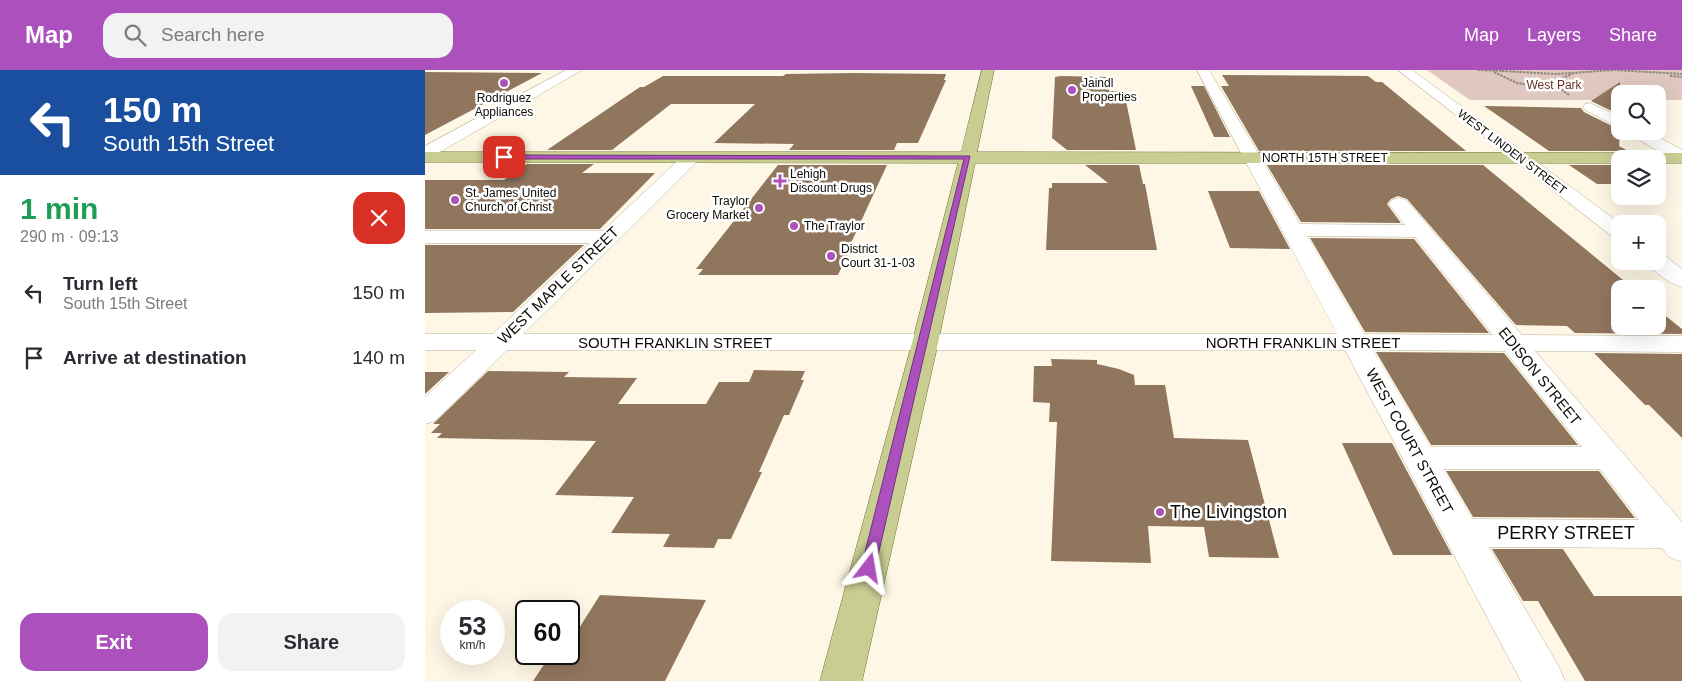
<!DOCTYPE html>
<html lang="en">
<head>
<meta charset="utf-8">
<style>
  body { margin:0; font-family:Arial,sans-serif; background:#f2f2f3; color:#2b2b33; height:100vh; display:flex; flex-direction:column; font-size:19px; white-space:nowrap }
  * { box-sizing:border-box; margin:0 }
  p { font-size:16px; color:#7c7c81 }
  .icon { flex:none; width:28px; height:28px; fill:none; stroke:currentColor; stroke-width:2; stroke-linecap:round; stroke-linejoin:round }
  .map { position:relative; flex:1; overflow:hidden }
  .side { display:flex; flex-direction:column; background:#fff; width:425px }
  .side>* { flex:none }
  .banner { background:#1a4fa0; color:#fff; overflow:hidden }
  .controls { position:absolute; left:1186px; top:15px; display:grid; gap:10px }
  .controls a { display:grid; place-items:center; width:55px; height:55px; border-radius:10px; background:#fff; box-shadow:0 5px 20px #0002; font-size:25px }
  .speed { position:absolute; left:15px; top:530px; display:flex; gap:10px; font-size:25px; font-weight:700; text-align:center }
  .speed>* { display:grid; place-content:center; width:65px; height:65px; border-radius:50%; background:#fff; box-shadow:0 5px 20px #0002; line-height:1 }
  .speed small { font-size:12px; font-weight:400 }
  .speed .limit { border:2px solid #111; border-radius:8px; background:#fff; color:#111 }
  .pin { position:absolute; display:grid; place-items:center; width:42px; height:42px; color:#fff; margin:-21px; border-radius:10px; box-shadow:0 2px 8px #0006 }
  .me { position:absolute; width:55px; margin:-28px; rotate:14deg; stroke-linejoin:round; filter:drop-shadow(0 0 4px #0008) }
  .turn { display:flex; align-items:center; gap:18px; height:105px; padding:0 20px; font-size:22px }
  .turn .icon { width:65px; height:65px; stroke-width:2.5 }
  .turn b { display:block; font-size:35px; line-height:42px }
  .round { display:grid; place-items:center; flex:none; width:52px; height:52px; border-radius:15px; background:#f2f2f3 }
  .headline { display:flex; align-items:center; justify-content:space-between; height:85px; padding:0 20px }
  h1 { font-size:30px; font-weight:800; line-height:38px; color:#1e9e55 }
  .cta { display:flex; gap:10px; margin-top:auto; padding:10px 20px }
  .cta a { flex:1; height:58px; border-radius:15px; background:#ab50bc; color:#fff; font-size:20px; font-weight:800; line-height:58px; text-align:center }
  .cta a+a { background:#f2f2f3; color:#2b2b33 }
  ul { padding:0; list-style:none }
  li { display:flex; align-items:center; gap:15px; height:65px; padding:0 20px }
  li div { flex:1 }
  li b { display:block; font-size:19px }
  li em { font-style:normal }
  header { display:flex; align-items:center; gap:30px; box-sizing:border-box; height:70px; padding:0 25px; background:#ab50bc; color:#fff }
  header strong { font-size:24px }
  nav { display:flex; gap:28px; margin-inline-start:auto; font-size:18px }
  .search { width:350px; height:45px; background:#f2f2f3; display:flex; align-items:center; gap:12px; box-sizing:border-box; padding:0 18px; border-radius:15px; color:#7c7c81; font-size:19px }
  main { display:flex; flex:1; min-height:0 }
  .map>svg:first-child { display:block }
  .green { fill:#e0c8c1 }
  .building { fill:#91765e }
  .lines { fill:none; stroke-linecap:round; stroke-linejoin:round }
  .minor-casing { stroke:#b9b09a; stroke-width:1 }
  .major-casing { stroke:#6f7431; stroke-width:1 }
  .path { stroke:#8d887c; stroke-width:2; stroke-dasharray:2.5 1; stroke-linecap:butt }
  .minor { fill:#fff; fill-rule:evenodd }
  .major { fill:#c8cd92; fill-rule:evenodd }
  .route { fill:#ab50bc; stroke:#6f347a }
  .poi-dot { fill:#ab50bc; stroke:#fff; stroke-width:2 }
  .labels { text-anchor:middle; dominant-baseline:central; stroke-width:5; stroke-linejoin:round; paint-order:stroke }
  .far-poi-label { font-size:12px; fill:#0e0b05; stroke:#fff; text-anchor:start }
  .far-park-label { font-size:12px; fill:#653122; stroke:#fff }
  .far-street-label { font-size:12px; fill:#0e0b05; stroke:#fff }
  .street-label { font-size:15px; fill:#0e0b05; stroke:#fff }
  .near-poi-label { font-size:18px; fill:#0e0b05; stroke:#fff; text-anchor:start }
  .near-street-label { font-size:18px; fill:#0e0b05; stroke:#fff }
</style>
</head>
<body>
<header>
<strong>Map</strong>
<div class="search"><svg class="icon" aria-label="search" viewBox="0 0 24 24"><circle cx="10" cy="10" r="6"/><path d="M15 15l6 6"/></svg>Search here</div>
<nav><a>Map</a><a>Layers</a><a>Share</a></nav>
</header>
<main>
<section class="side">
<div class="banner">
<div class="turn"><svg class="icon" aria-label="left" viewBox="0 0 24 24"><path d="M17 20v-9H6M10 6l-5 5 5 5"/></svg><div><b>150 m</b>South 15th Street</div></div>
</div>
<div class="headline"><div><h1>1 min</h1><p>290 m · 09:13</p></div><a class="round" style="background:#d93025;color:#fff"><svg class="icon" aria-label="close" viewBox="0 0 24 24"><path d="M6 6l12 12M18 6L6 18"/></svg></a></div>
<ul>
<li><svg class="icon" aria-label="left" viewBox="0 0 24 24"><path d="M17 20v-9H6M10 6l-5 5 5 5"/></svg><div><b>Turn left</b><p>South 15th Street</p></div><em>150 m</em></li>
<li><svg class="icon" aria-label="arrive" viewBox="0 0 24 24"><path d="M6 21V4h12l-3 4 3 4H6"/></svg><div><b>Arrive at destination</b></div><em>140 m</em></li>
</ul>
<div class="cta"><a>Exit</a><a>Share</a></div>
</section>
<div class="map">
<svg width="1257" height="611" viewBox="0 0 1257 611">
  <rect width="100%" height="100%" fill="#fef7e5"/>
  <path class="green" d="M1002,0H1257V30H1233L1232,24H1195V30H1045Z"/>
  <g class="building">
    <path d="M0,2L117,3L0,65Z"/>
    <path d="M428,3L521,4L519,10H521L493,73H472L469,80H364L369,74L289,73L330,34H246L187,80H122L215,17H219L238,6H358L361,4Z"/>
    <path d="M797,5L943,6L951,12H957L1041,81H834L796,16H804Z"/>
    <path d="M636,6L682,7L684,21H699L711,80H642L627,68L630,7Z"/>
    <path d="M1195,12V45L1166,31Z"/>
    <path d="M766,16H779L805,67H789Z"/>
    <path d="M1059,36L1156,38L1159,42L1195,60L1194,76L1203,81H1124Z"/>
    <path d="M102,94H169L157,103H230L175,159H0V110H79Z"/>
    <path d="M353,95H462L426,173H428L413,205H273L278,199H271Z"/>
    <path d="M660,95H714L718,114H720L732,180H621L624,118H627V113H683Z"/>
    <path d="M842,95H1058L1209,219H1195V256H1232V239L1257,259V264L1150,263L1142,256L1091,255L982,129L973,126L966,129L962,134L976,153L876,152Z"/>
    <path d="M1144,95H1195V114H1172Z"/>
    <path d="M783,121H834L865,179L805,178Z"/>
    <path d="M885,168L989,169L1064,263L940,262Z"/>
    <path d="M0,175H159L88,242L0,243Z"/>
    <path d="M951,282L1079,283L1153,375H1006Z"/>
    <path d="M1169,283L1257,284V368L1224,335H1220Z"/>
    <path d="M626,289L672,290V294L694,299L709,305L710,315H740L749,368L823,370L854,488L784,487L779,457L723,456L726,493L626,491L632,352H624L625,333L608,332L609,296H627Z"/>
    <path d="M329,300L380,301L376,310H379L364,345H359L334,402H337L306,469H293L289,478L238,477L245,464L186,463L209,427L130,425L171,371L12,368L17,363H6L15,354H8L63,301L144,302L139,307L212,308L193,334H281L294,312H324Z"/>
    <path d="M0,302H24L0,324Z"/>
    <path d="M917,373H967L1027,485H968Z"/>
    <path d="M1021,401H1174L1210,448L1048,447Z"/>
    <path d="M1067,479H1138L1169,526H1257V611H1160L1113,531H1098Z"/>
    <path d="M175,525L281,530L240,611H108L126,584H144V574Z"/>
  </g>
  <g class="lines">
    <defs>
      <g id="minor">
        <path d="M141,0H157L6,87L0,88V76Z"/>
        <path d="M772,0H784L875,154L980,155L964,134L967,130L974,128L981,130L1097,265L1257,266V282L1110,281L1257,452V492L1244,487L1237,478L1064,477L1134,597L1140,611H1096L920,280H82L10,351L0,354V327L51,280H0V264H68L165,173H0V161H178L261,83H273L275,87L273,91L98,264H912ZM882,166L990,167L1068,265L939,264ZM948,280L1080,281L1157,377H1005ZM1018,399H1175L1214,450L1047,449Z"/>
        <path d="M973,0H987L1196,154L1195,169L1188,167Z"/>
        <path d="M1165,33L1195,47V58L1160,40L1158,37L1160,34Z"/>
        <path d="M1202,61H1222L1257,80V92L1251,91L1204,64Z"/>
        <path d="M1232,185L1240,186L1257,199V217C1244,214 1229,202 1221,191H1232Z"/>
      </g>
      <path id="major" d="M557,0H569L552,82L1257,83V93H1232V89H1195V93H550L513,273L437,611H395L487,273L533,93L0,92V82H536Z"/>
    </defs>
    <use href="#minor" class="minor-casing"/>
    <use href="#major" class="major-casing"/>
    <g class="path">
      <path d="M1053,0L1077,1"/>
      <path d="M1077,1L1131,4L1190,0L1257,4"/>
      <path d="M1069,2L1092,13L1136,19"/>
      <path d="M1245,6L1257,7"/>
      <path d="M1144,25L1136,19L1135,13L1137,8L1147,4"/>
    </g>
    <use href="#minor" class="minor"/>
    <use href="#major" class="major"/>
  </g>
  <path class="route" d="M76,85L545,86L449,503L444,505L438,503L436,498L539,89H79L76,88Z"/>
  <g class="poi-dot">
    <circle cx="79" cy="13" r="5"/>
    <circle cx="647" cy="20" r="5"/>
    <path d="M352.5 103.5h5v5h5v5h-5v5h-5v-5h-5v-5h5z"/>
    <circle cx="30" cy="130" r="5"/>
    <circle cx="334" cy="138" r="5"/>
    <circle cx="369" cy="156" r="5"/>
    <circle cx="406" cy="186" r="5"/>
    <circle cx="735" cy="442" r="5"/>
  </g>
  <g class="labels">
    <g class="far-poi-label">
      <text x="657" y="13">Jaindl<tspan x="657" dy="14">Properties</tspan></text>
      <text x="79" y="28" text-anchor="middle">Rodriguez<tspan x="79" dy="14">Appliances</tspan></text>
      <text x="365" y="104">Lehigh<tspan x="365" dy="14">Discount Drugs</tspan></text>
      <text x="40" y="123">St. James United<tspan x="40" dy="14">Church of Christ</tspan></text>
      <text x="324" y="131" text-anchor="end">Traylor<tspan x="324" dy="14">Grocery Market</tspan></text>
      <text x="379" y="156">The Traylor</text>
      <text x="416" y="179">District<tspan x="416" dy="14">Court 31-1-03</tspan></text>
    </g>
    <g class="far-park-label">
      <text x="1129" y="15">West Park</text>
    </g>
    <g class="far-street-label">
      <text transform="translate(1087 82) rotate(37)">WEST LINDEN STREET</text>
      <text x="900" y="88">NORTH 15TH STREET</text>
    </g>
    <g class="street-label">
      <text transform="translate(133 215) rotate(-44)">WEST MAPLE STREET</text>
      <text x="250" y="272">SOUTH FRANKLIN STREET</text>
      <text x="878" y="272">NORTH FRANKLIN STREET</text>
      <text transform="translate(1115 306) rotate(51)">EDISON STREET</text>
      <text transform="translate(985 371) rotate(61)">WEST COURT STREET</text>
    </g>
    <g class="near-poi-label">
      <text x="745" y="442">The Livingston</text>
    </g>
    <g class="near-street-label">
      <text x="1141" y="463">PERRY STREET</text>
    </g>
  </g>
</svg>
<div class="controls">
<a><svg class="icon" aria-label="search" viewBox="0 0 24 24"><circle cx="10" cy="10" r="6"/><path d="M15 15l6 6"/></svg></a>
<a><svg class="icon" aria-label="layers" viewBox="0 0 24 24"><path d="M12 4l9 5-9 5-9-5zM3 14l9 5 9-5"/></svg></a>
<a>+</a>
<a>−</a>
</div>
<div class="speed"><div>53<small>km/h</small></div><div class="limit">60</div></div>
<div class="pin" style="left:79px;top:87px;background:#d93025"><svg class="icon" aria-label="arrive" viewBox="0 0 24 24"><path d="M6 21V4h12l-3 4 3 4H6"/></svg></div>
<svg class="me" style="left:444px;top:498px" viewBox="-20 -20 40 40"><path d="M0-17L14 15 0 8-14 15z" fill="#ab50bc" stroke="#fff" stroke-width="4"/></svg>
</div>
</main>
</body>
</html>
